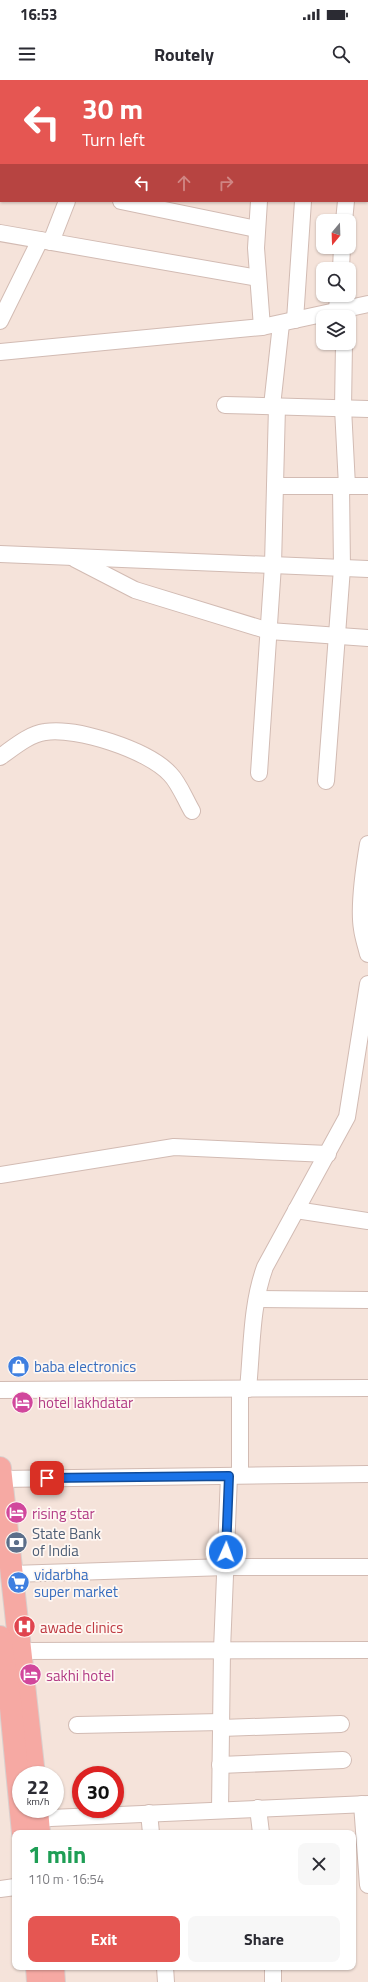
<!DOCTYPE html>
<html lang="en">
<head>
<meta charset="utf-8">
<style>
  body { margin:0; font-family:"Titillium Web",sans-serif; background:#f7f7f7; color:#2b2b33; height:100vh; display:flex; flex-direction:column; font-size:15px; white-space:nowrap }
  * { box-sizing:border-box; margin:0 }
  p { font-size:13px; color:#7c7c81 }
  .icon { flex:none; width:22px; height:22px; fill:none; stroke:currentColor; stroke-width:2; stroke-linecap:round; stroke-linejoin:round }
  .map { position:relative; flex:1; overflow:hidden }
  .panel { position:absolute; left:12px; top:1750px; width:344px; height:140px; display:flex; flex-direction:column; background:#fff; border-radius:8px; box-shadow:0 1px 3px #0004 }
  .panel>* { flex:none }
  .hud { position:absolute; left:0px; top:0px; width:368px; height:122px; box-shadow:0 1px 3px #0004; background:#e55652; color:#fff; overflow:hidden }
  .needle { width:26px; rotate:199deg }
  .controls { position:absolute; left:316px; top:134px; display:grid; gap:8px }
  .controls a { display:grid; place-items:center; width:40px; height:40px; border-radius:8px; background:#fff; box-shadow:0 1px 3px #0004; font-size:20px }
  .speed { position:absolute; left:12px; top:1686px; display:flex; gap:8px; font-size:20px; font-weight:700; text-align:center }
  .speed>* { display:grid; place-content:center; width:52px; height:52px; border-radius:50%; background:#fff; box-shadow:0 1px 3px #0004; line-height:1 }
  .speed small { font-size:10px; font-weight:400 }
  .speed .limit { border:6px solid #d22; background:#fff; color:#111 }
  .pin { position:absolute; display:grid; place-items:center; width:34px; height:34px; color:#fff; margin:-17px; border-radius:8px; box-shadow:0 2px 6px #0006 }
  .me { position:absolute; width:44px; margin:-22px; rotate:2deg; stroke-linejoin:round; filter:drop-shadow(0 0 3px #0008) }
  .turn { display:flex; align-items:center; gap:14px; height:84px; padding:0 16px; font-size:18px }
  .turn .icon { width:52px; height:52px; stroke-width:2.5 }
  .turn b { display:block; font-size:28px; line-height:34px }
  .lanes { display:flex; align-items:center; height:38px; padding:0 16px; background:#0003; justify-content:center; gap:20px; direction:ltr }
  .lanes .off { opacity:.35 }
  .round { display:grid; place-items:center; flex:none; width:42px; height:42px; border-radius:8px; background:#f7f7f7 }
  .head { display:flex; align-items:center; justify-content:space-between; height:68px; padding:0 16px }
  h1 { font-size:24px; font-weight:700; line-height:30px; color:#1e9e55 }
  .action { display:flex; gap:8px; margin-top:auto; padding:8px 16px }
  .action a { flex:1; height:46px; border-radius:8px; background:#e55652; color:#fff; font-size:16px; font-weight:700; line-height:46px; text-align:center }
  .action a+a { background:#f7f7f7; color:#2b2b33 }
  .status { display:flex; justify-content:space-between; align-items:center; height:28px; padding:0 20px; background:#fff; direction:ltr }
  .status svg { height:11px; fill:currentColor }
  header { display:flex; justify-content:space-between; align-items:center; height:52px; padding:0 16px; background:#fff; font-size:18px; font-weight:700 }
  .map>svg:first-child { display:block }
  .residential { fill:#f5e3da; fill-rule:evenodd }
  .water { fill:url(#water-ripples); stroke:#a5d9d7 }
  .lines { fill:none; stroke-linecap:round; stroke-linejoin:round }
  .minor-casing { stroke:#d2bbb3; stroke-width:18 }
  .highway-casing { stroke:#d9cfcd; stroke-width:24 }
  .minor { stroke:#fff; stroke-width:16 }
  .highway { stroke:#f6a9a3; stroke-width:22 }
  .route-casing { stroke:#114b97; stroke-width:10 }
  .route { stroke:#1a73e8; stroke-width:7 }
  .labels { text-anchor:middle; dominant-baseline:central; stroke-width:3.5; stroke-linejoin:round; paint-order:stroke }
  .shop-label { font-size:15px; fill:#366cbe; stroke:#fff7f2; text-anchor:start }
  .hotel-label { font-size:15px; fill:#b23c85; stroke:#fff7f2; text-anchor:start }
  .service-label { font-size:15px; fill:#4e5e75; stroke:#fff7f2; text-anchor:start }
  .health-label { font-size:15px; fill:#be3a42; stroke:#fff7f2; text-anchor:start }
</style>
</head>
<body>
<div class="status"><b>16:53</b><svg viewBox="0 0 49 12"><path d="M0 12V9h3v3zM5 12V6h3v6zM10 12V3h3v9zM15 12V0h3v12zM26 1h20v11H26zM47 4h2v5h-2z"/></svg></div>
<header><svg class="icon" aria-label="menu" viewBox="0 0 24 24"><path d="M4 6h16M4 12h16M4 18h16"/></svg>Routely<svg class="icon" aria-label="search" viewBox="0 0 24 24"><circle cx="10" cy="10" r="6"/><path d="M15 15l6 6"/></svg></header>
<div class="map">
<svg width="368" height="1902" viewBox="0 0 368 1902">
  <defs>
    <pattern id="water-ripples" width="26" height="14" patternUnits="userSpaceOnUse"><rect width="26" height="14" fill="#bfe7e5"/><path d="M2 4q2-2 4 0t4 0M15 11q2-2 4 0t4 0" fill="none" stroke="#a0bebc"/></pattern>
  </defs>
  <rect width="100%" height="100%" fill="#fdf3eb"/>
  <path class="residential" d="M0,0H368V1902H0ZM1,1H367V121H1ZM323,141H349V167H323ZM323,189H349V215H323ZM323,237H349V263H323ZM21,1695H55V1729H21ZM81,1695H115V1729H81ZM15,1753H353V1887H15Z"/>
  <path class="water" d="M0,0H38L1,1L0,98Z"/>
  <g class="lines">
    <defs>
      <g id="minor">
        <path d="M117,0L121,1"/>
        <path d="M84,1V0"/>
        <path d="M267,1V0"/>
        <path d="M312,1V0"/>
        <path d="M356,1V0"/>
        <path d="M367,33H368"/>
        <path d="M121,121L256,149"/>
        <path d="M259,121L256,168L262,247"/>
        <path d="M344,141L346,121"/>
        <path d="M0,153L258,198"/>
        <path d="M51,162L67,121"/>
        <path d="M341,189L342,167"/>
        <path d="M337,231L338,215"/>
        <path d="M295,240L303,121"/>
        <path d="M0,241L40,160"/>
        <path d="M344,263L343,328L347,406"/>
        <path d="M0,272L262,247L368,224"/>
        <path d="M225,325L368,329"/>
        <path d="M272,326L281,244"/>
        <path d="M275,406H368"/>
        <path d="M0,474L368,489"/>
        <path d="M75,479L135,510L269,551L368,558"/>
        <path d="M0,677C13,668 29,654 45,652C77,647 148,670 170,694C179,703 185,719 192,731"/>
        <path d="M259,693L273,485L277,326"/>
        <path d="M326,701L342,488L341,406"/>
        <path d="M368,764C364,788 358,826 362,849C363,857 366,866 368,874"/>
        <path d="M0,1095L174,1067L328,1074"/>
        <path d="M296,1130L368,1141"/>
        <path d="M257,1219L368,1220"/>
        <path d="M240,1309V1395"/>
        <path d="M248,1309C252,1269 251,1225 265,1187L347,1037L368,904"/>
        <path d="M0,1310L368,1308"/>
        <path d="M0,1399L368,1394"/>
        <path d="M12,1494L226,1487H368"/>
        <path d="M21,1571L368,1570"/>
        <path d="M77,1645L221,1642"/>
        <path d="M221,1648L341,1644"/>
        <path d="M220,1685L343,1680"/>
        <path d="M362,1724L368,1805"/>
        <path d="M258,1728L261,1753"/>
        <path d="M220,1730L222,1570L229,1396"/>
        <path d="M149,1733L151,1753"/>
        <path d="M28,1739L368,1724"/>
        <path d="M0,1809L15,1807"/>
        <path d="M165,1887L166,1902"/>
        <path d="M273,1887V1902"/>
      </g>
      <g id="highway">
        <path d="M0,1388L34,1695"/>
        <path d="M0,1557L11,1628L23,1753"/>
        <path d="M37,1729L39,1753"/>
        <path d="M37,1887L38,1902"/>
        <path d="M53,1887L54,1902"/>
      </g>
    </defs>
    <use href="#minor" class="minor-casing"/>
    <use href="#highway" class="highway-casing"/>
    <use href="#minor" class="minor"/>
    <use href="#highway" class="highway"/>
  </g>
  <g class="lines">
    <defs>
      <path id="route" d="M47,1398L229,1396L226,1472"/>
    </defs>
    <use href="#route" class="route-casing"/>
    <use href="#route" class="route"/>
  </g>
  <defs>
    <symbol id="shop-disc" viewBox="-11 -11 22 22"><circle r="9.5" fill="#3f7fe0" stroke="#fff7f2"/><path d="M-5-2.5h2.3a2.7 3.5 0 0 1 5.4 0H5L5.5 6h-11ZM-1.5-2.5h3a1.5 2.3 0 0 0-3 0Z" fill="#fff"/></symbol>
    <symbol id="hotel-disc" viewBox="-11 -11 22 22"><circle r="9.5" fill="#d1479c" stroke="#fff7f2"/><path d="M-6-4.5h1.5V1H6V5H4.5V3h-9V5H-6ZM-4 0a1.8 1.8 0 1 1 3.6 0ZM.5 0V-2.5h3Q6-2.5 6 0Z" fill="#fff"/></symbol>
    <symbol id="bank-disc" viewBox="-11 -11 22 22"><circle r="9.5" fill="#5c6f8a" stroke="#fff7f2"/><path d="M-6-4H6V4H-6ZM0-2.3a2.3 2.3 0 1 0 0 4.6a2.3 2.3 0 1 0 0-4.6Z" fill="#fff"/></symbol>
    <symbol id="supermarket-disc" viewBox="-11 -11 22 22"><circle r="9.5" fill="#3f7fe0" stroke="#fff7f2"/><path d="M-6-5.5h2.5l.6 2H6L4.5 2H-2.5L-4.4-4H-6ZM-1.5 3.2a1.3 1.3 0 1 0 .1 0ZM3 3.2a1.3 1.3 0 1 0 .1 0Z" fill="#fff"/></symbol>
    <symbol id="hospital-disc" viewBox="-11 -11 22 22"><circle r="9.5" fill="#e0444e" stroke="#fff7f2"/><path d="M-5-5h3v3.5h4V-5h3V5h-3V1.5h-4V5h-3Z" fill="#fff"/></symbol>
  </defs>
  <g fill-rule="evenodd">
    <use href="#shop-disc" x="6" y="1274" width="25" height="25"/>
    <use href="#hotel-disc" x="10" y="1310" width="25" height="25"/>
    <use href="#hotel-disc" x="4" y="1420" width="25" height="25"/>
    <use href="#bank-disc" x="4" y="1450" width="25" height="25"/>
    <use href="#supermarket-disc" x="6" y="1490" width="25" height="25"/>
    <use href="#hospital-disc" x="12" y="1534" width="25" height="25"/>
    <use href="#hotel-disc" x="18" y="1582" width="25" height="25"/>
  </g>
  <g class="labels">
    <g class="shop-label">
      <text x="34" y="1286">baba electronics</text>
      <text x="34" y="1494">vidarbha<tspan x="34" dy="17">super market</tspan></text>
    </g>
    <g class="hotel-label">
      <text x="38" y="1322">hotel lakhdatar</text>
      <text x="32" y="1433">rising star</text>
      <text x="46" y="1595">sakhi hotel</text>
    </g>
    <g class="service-label">
      <text x="32" y="1453">State Bank<tspan x="32" dy="17">of India</tspan></text>
    </g>
    <g class="health-label">
      <text x="40" y="1547">awade clinics</text>
    </g>
  </g>
</svg>
<div class="controls">
<a><svg class="needle" viewBox="-14 -14 28 28"><path d="M0-13l5 13h-10z" fill="#e53935"/><path d="M0 13l5-13h-10z" fill="#7c7c81"/></svg></a>
<a><svg class="icon" aria-label="search" viewBox="0 0 24 24"><circle cx="10" cy="10" r="6"/><path d="M15 15l6 6"/></svg></a>
<a><svg class="icon" aria-label="layers" viewBox="0 0 24 24"><path d="M12 4l9 5-9 5-9-5zM3 14l9 5 9-5"/></svg></a>
</div>
<div class="speed"><div>22<small>km/h</small></div><div class="limit">30</div></div>
<div class="pin" style="left:47px;top:1398px;background:#d93025"><svg class="icon" aria-label="arrive" viewBox="0 0 24 24"><path d="M6 21V4h12l-3 4 3 4H6"/></svg></div>
<svg class="me" style="left:226px;top:1472px" viewBox="-20 -20 40 40"><circle r="17" fill="#1a73e8" stroke="#fff" stroke-width="3"/><path d="M0-11L8 9 0 5-8 9z" fill="#fff"/></svg>
<div class="hud">
<div class="turn"><svg class="icon" aria-label="left" viewBox="0 0 24 24"><path d="M17 20v-9H6M10 6l-5 5 5 5"/></svg><div><b>30 m</b>Turn left</div></div>
<div class="lanes"><svg class="icon" aria-label="left" viewBox="0 0 24 24"><path d="M17 20v-9H6M10 6l-5 5 5 5"/></svg><svg class="icon off" aria-label="ahead" viewBox="0 0 24 24"><path d="M12 20V5M6 11l6-6 6 6"/></svg><svg class="icon off" aria-label="right" viewBox="0 0 24 24"><path d="M7 20v-9h11M14 6l5 5-5 5"/></svg></div>
</div>
<section class="panel">
<div class="head"><div><h1>1 min</h1><p>110 m · 16:54</p></div><a class="round"><svg class="icon" aria-label="close" viewBox="0 0 24 24"><path d="M6 6l12 12M18 6L6 18"/></svg></a></div>
<div class="action"><a>Exit</a><a>Share</a></div>
</section>
</div>
</body>
</html>
